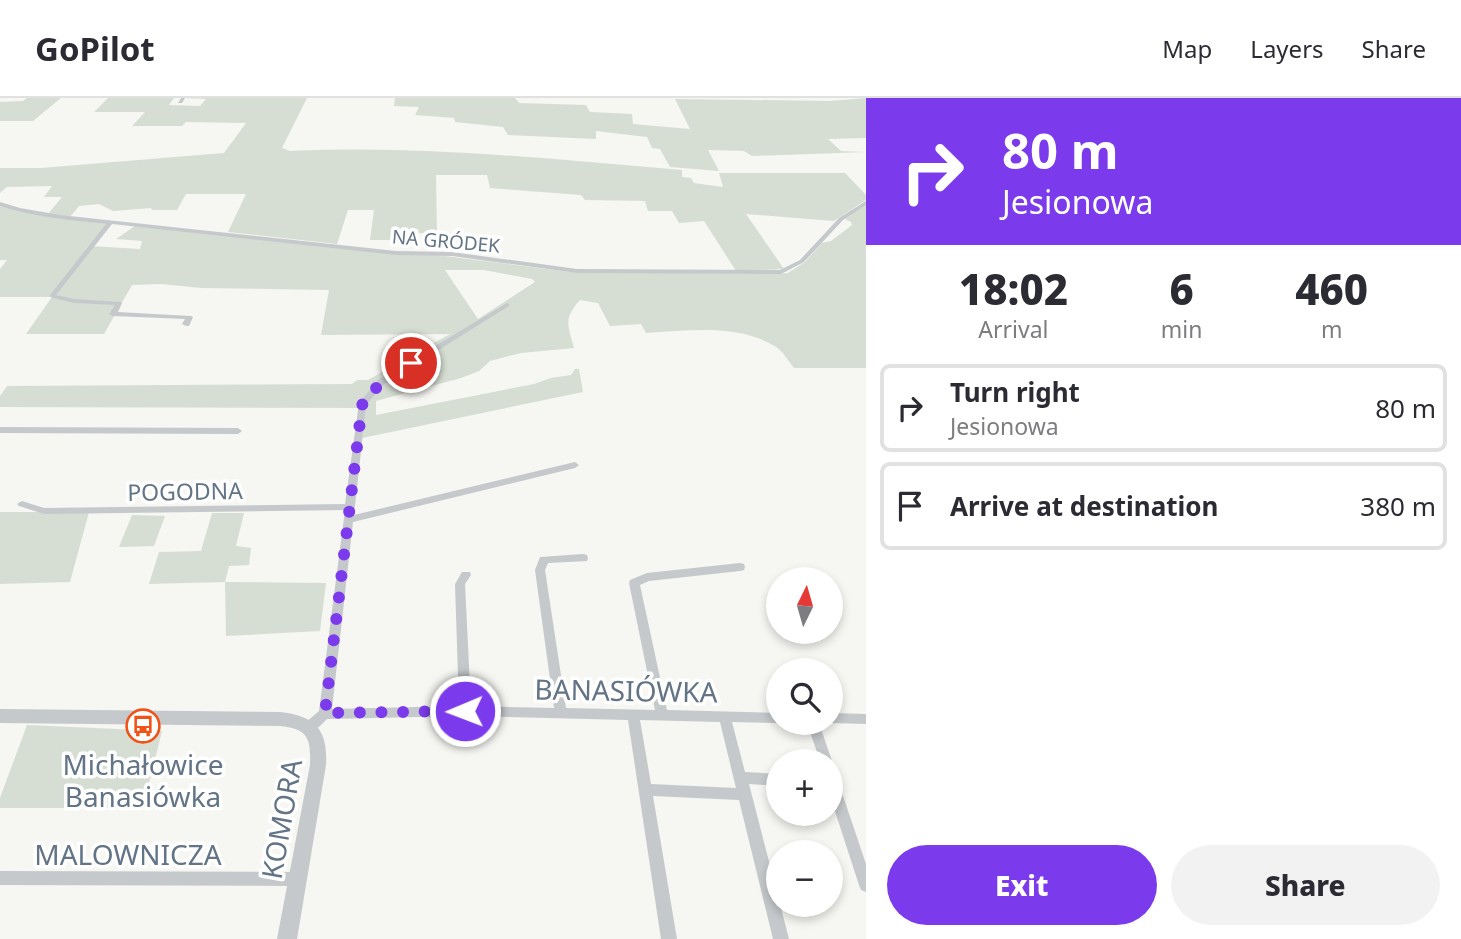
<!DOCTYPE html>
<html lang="en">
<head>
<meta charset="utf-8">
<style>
  body { margin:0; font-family:"Noto Sans",sans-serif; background:#f2f2f3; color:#2b2b33; height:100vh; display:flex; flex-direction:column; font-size:26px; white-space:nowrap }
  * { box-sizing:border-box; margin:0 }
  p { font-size:23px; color:#7c7c81 }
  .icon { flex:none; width:38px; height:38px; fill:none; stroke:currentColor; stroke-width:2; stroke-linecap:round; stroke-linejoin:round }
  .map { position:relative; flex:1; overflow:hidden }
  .details { display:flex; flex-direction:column; background:#fff; width:595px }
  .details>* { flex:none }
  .guide { background:#7c3aed; color:#fff; overflow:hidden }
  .needle { width:46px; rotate:5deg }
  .tools { position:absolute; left:766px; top:469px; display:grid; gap:14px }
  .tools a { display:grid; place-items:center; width:77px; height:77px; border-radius:50%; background:#fff; box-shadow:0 4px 10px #0003; font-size:35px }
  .pin { position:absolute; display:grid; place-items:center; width:60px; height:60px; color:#fff; margin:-30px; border:4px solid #fff; border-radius:50%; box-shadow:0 2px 7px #0007 }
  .me { position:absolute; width:77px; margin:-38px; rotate:269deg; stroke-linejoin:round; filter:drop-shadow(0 0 5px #0008) }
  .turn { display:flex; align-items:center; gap:24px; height:147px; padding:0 21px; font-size:32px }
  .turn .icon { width:91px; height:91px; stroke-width:2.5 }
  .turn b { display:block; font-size:49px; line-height:60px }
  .eta { display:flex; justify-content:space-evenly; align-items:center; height:119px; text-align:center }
  .eta b { font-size:42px; font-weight:800; line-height:49px }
  .primary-button { display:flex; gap:14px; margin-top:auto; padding:14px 21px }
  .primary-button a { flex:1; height:80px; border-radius:42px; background:#7c3aed; color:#fff; font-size:28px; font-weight:800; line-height:80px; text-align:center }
  .primary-button a+a { background:#f2f2f3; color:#2b2b33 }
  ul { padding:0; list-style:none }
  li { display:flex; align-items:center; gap:21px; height:88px; margin:0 14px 10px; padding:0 7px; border:4px solid #e1e1e2; border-radius:10px }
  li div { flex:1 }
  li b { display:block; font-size:26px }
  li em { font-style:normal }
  header { display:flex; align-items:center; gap:42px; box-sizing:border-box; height:98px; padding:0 35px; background:#fff; border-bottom:2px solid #e1e1e2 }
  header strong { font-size:33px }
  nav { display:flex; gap:38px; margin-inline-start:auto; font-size:24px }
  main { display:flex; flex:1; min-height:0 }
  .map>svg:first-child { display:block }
  .green { fill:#d6ded3; fill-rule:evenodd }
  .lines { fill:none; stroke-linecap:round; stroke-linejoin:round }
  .minor { fill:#c5c9cc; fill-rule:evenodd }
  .tertiary { fill:#c5c9cc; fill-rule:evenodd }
  .route { stroke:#7c3aed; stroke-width:12; stroke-dasharray:0 21.6 }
  .labels { text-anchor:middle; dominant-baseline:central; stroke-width:7; stroke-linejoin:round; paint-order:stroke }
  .far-street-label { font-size:19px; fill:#627486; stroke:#fff }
  .street-label { font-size:23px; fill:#627486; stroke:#fff }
  .near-street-label { font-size:28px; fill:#627486; stroke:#fff }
  .near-poi-label { font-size:28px; fill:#627486; stroke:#fff }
</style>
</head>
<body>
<header>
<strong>GoPilot</strong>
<nav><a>Map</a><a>Layers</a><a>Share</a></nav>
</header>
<main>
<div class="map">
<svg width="866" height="841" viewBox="0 0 866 841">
  <rect width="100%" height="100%" fill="#f6f6f2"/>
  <g class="green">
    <path d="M27,0H61L33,23H0V4L23,3Z"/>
    <path d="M108,0H174L169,7L200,8L206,1L184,0H307L282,50L290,53C421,47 552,61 682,72V79L691,80L694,85L723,89L719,75H845L866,97V102L834,123L746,116L784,171L736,173L704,123L679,125L672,113H648L645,103L585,102L581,97L490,90L487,77H436L437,136L419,135L418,131L398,132L397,142H370L374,112H348L337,146L228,134L246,96H186L177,112H152L151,110L113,113L99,106L79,108L70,119L48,116L62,99H44L52,88L7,89L0,95V70H41L224,55L246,25L186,24L182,28H132L145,14H94Z"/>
    <path d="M395,0H515L519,5L586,7L590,14L632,16L633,26L690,31L675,1L830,3L866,0V40L828,41L841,53L866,54L752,58L744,53L708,52L719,73L670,69L660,51L652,50L647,39L596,33V41L508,37L503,29L455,24L454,20L415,17L419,9L394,8Z"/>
    <path d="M866,106V270H794C788,263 783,253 776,249C738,225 688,233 646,235L641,226L610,228L598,205L580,202C563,221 568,227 574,250L521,255L490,263L479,273L461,280L376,303V317L534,286L551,280L571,277L575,271H579L583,294L362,340L365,310L0,309V298L7,288L352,286L357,282H368L450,236L321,237L329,192L201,190L161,186L132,187L104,236H26L52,199H0V171L7,162H0V107L47,118L106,126L90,148L140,151L142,143L116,141L135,128L396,156H429L570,174L776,176L788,175L805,164L822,145L831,143L852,127L851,124L845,121ZM445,172H484L532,181L535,184L478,221Z"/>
    <path d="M0,414H89L70,484L0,486Z"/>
    <path d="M212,415H244L236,448L251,450L249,467L229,468L225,484L326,485L320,533L226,538L225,484L149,486L159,454L201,453Z"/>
    <path d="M132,417L165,418L154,448L119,449Z"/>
    <path d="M27,627L162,633L143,710H0V700Z"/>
  </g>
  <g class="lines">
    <g class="minor">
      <path d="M181,0H185L182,5H178Z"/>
      <path d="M866,103V107L843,122L804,164L781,176L577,175L452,158L396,157L112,126L56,197L74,201L121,204L122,205L118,214L191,218L193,219L189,228H186L182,226L185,221L113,218L109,216L115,207L74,205L50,199V197L106,126C71,122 34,119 0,108V104L20,110L60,117L396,153L452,154L577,171L780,172L800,162L839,120Z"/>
      <path d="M507,205L509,206V208L384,286L366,307L354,417L575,364L579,367L575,370L353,424L332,611L459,608L455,486L462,474H470L471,477L465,486L471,608L554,610L535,472L540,459L583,456L587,457L588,460L587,463L548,465L545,472L566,610L655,612L629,485L630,482L647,475L740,465L744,466L745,469L744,472L740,473L649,483L640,487L667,612L779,615V625H780H779L732,624L745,674L779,676V688L749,686L789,841H773L739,702L653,698L677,841H661L628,622L465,618L327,621C321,627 314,636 305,633L303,629L305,625L319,613L345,412L44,416L19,408L17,406L22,403L44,410L345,406L359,305L378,282ZM640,622L720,624L736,690L651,686Z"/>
      <path d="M0,329L238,330L242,333L238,336L0,335Z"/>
      <path d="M831,615L866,616V626L831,625H830H831Z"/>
      <path d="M807,625H819L832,663L831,665V663H820Z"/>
      <path d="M831,674L836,676L837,680L866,766V794L861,792L859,787L831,701Z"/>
      <path d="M0,773L298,774L303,776L305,781L303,786L298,788L0,787Z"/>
    </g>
    <path class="tertiary" d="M0,611L280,614C315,618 328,631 326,667L297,841H277L310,667C311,640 308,631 280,628L0,625Z"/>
  </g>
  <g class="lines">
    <path class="route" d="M411,265L381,284L362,307L325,615L465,613"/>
  </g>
  <defs>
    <symbol id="bus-ring" viewBox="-11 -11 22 22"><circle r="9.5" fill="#fff" stroke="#f15217" stroke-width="1.5"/><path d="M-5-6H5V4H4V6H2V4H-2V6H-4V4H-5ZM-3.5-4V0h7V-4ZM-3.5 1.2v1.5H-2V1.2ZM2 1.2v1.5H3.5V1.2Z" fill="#f15217"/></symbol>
  </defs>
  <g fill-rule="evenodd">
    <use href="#bus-ring" x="124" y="609" width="38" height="38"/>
  </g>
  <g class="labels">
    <g class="far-street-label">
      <text transform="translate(446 143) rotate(5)">NA GRÓDEK</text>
    </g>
    <g class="street-label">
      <text transform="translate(185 393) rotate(-1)">POGODNA</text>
    </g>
    <g class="near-street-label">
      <text transform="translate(626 592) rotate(1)">BANASIÓWKA</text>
      <text transform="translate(281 721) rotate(-80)">KOMORA</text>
      <text x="128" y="756">MALOWNICZA</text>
    </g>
    <g class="near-poi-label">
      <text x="143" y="666">Michałowice<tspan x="143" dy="32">Banasiówka</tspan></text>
    </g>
  </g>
</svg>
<div class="tools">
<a><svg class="needle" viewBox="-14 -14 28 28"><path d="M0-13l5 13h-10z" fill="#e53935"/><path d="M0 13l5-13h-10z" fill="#7c7c81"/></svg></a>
<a><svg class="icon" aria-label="search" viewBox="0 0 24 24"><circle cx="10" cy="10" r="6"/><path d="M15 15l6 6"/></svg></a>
<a>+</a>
<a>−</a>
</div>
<div class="pin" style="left:411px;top:265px;background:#d93025"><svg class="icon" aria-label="arrive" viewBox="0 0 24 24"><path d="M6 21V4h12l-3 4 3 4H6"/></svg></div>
<svg class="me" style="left:465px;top:613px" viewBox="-20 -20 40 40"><circle r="17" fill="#7c3aed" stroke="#fff" stroke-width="3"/><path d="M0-11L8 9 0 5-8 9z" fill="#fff"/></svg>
</div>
<section class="details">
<div class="guide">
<div class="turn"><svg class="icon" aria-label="right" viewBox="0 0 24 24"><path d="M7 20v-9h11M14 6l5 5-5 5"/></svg><div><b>80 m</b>Jesionowa</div></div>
</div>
<div class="eta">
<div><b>18:02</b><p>Arrival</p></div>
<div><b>6</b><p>min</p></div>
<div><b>460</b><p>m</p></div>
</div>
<ul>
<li><svg class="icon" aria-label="right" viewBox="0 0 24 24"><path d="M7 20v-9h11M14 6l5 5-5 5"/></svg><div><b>Turn right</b><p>Jesionowa</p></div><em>80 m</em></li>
<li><svg class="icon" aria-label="arrive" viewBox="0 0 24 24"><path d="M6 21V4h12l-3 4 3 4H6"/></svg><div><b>Arrive at destination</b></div><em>380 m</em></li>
</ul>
<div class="primary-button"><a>Exit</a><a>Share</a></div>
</section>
</main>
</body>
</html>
